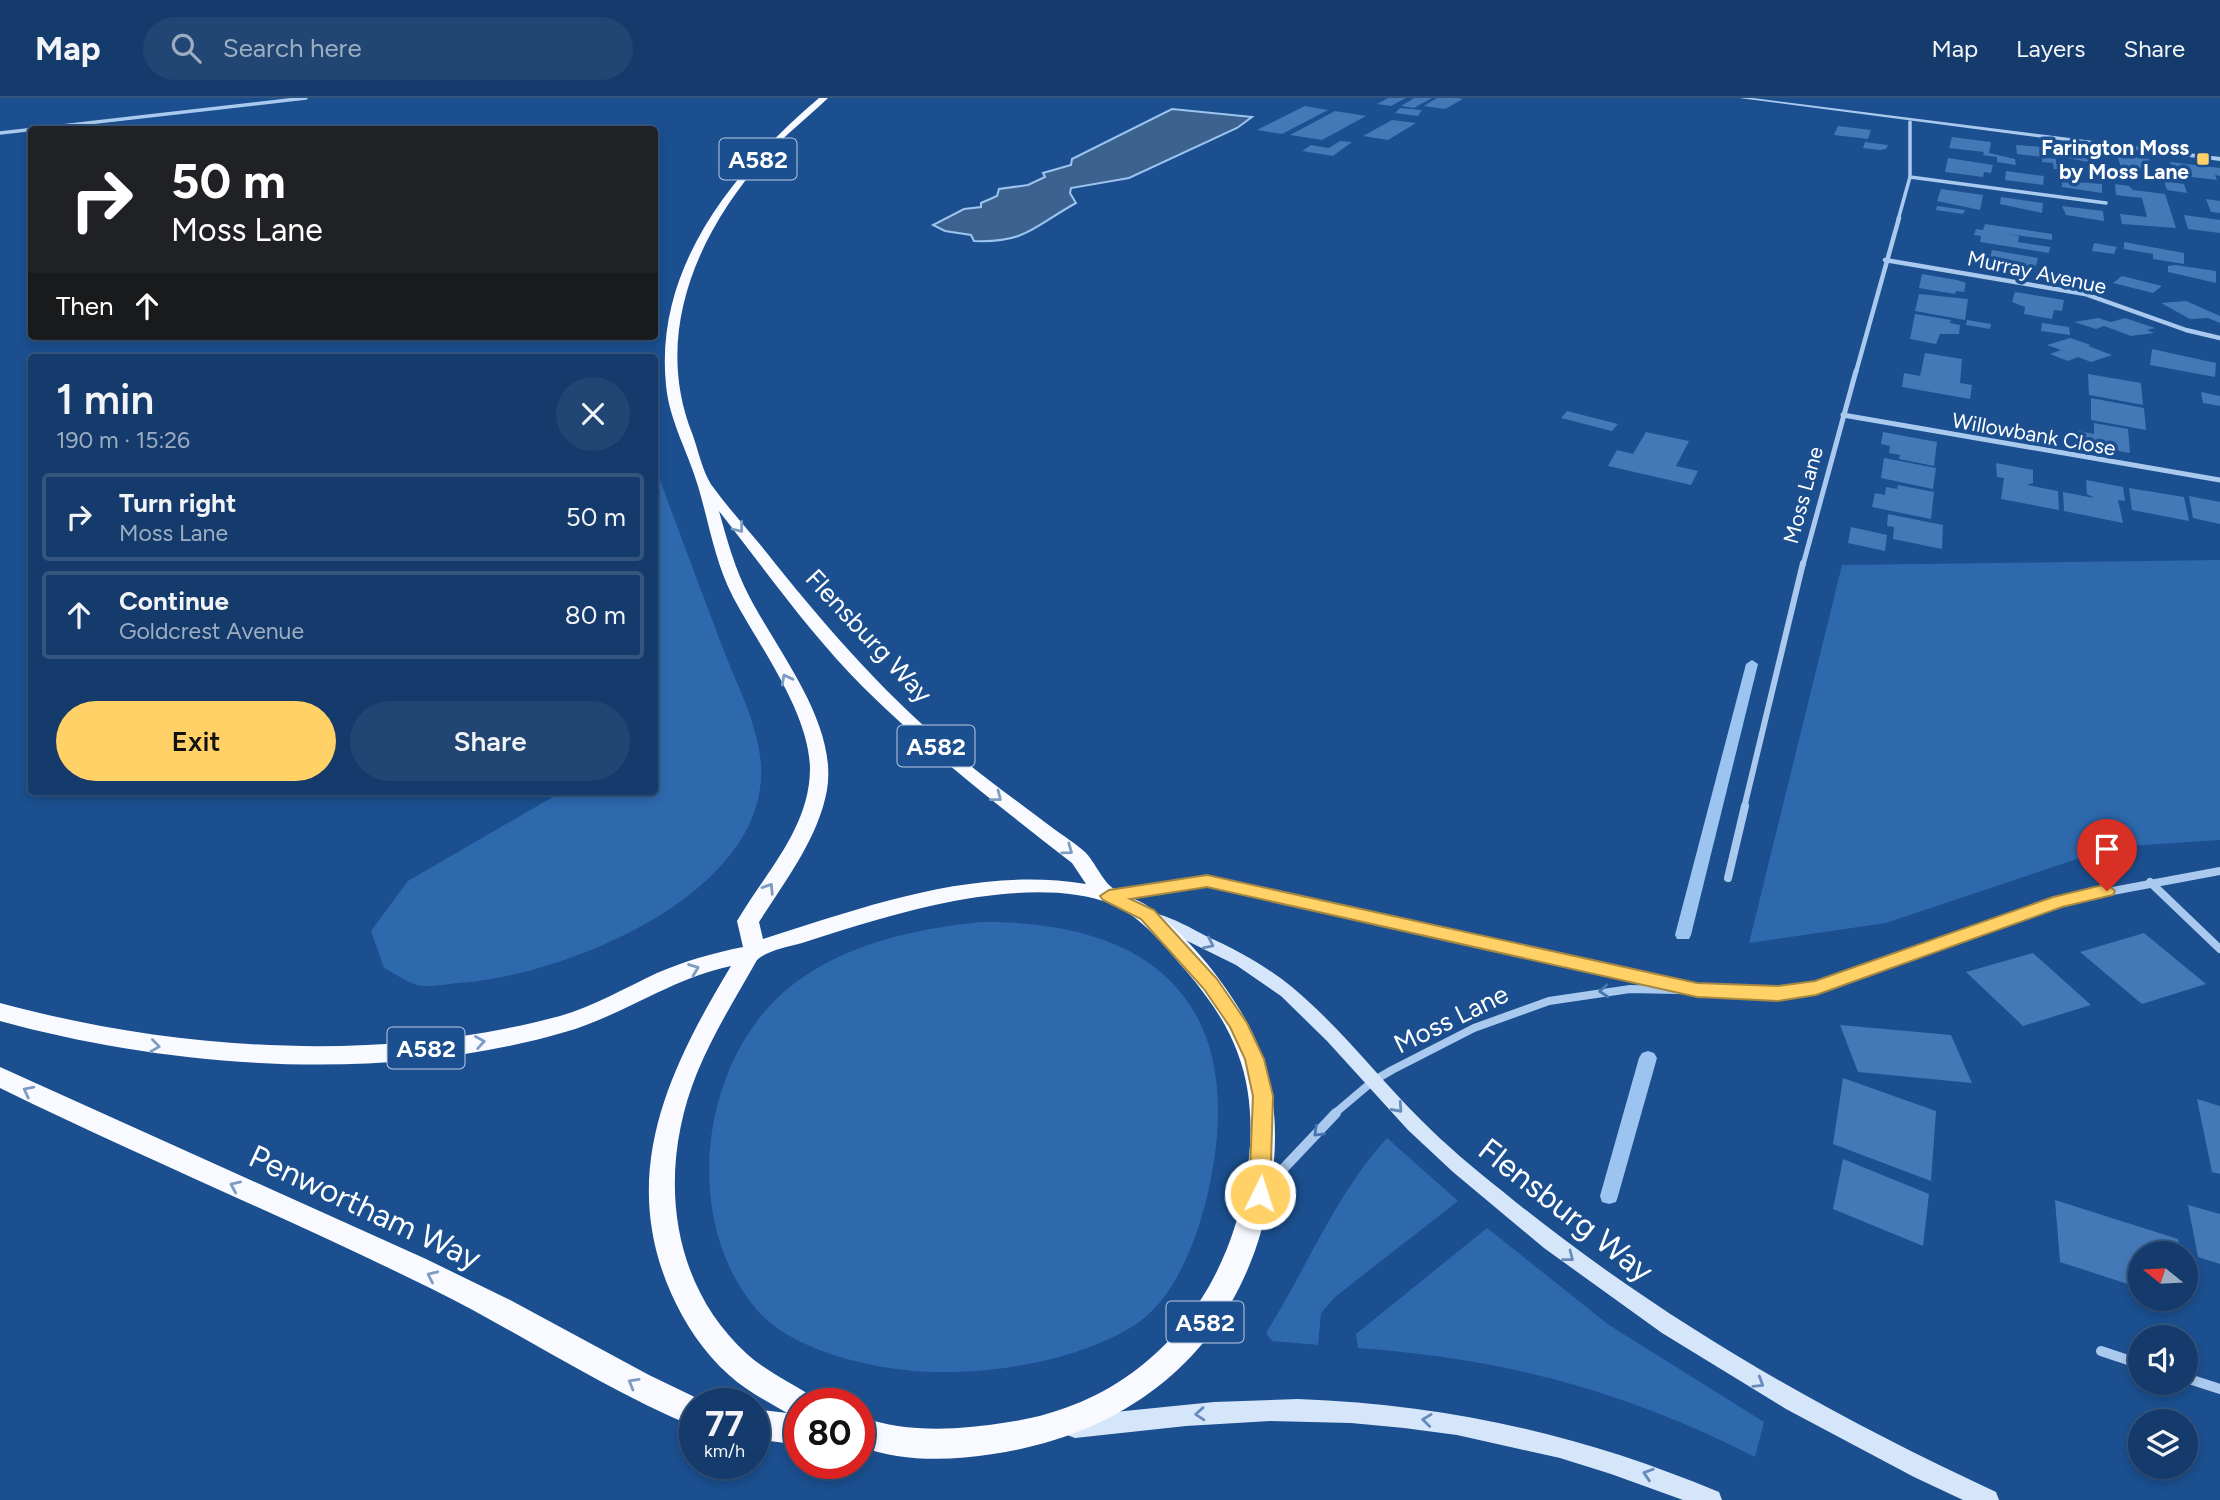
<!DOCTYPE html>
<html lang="en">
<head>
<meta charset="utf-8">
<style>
  body { margin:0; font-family:Figtree,sans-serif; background:#214673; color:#f1f3f6; height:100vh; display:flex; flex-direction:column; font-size:26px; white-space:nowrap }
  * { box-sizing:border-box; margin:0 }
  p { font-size:23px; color:#9dadc1 }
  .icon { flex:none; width:38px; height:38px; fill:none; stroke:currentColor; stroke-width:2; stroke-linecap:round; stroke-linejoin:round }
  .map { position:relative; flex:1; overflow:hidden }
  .panel { position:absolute; left:28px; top:256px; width:630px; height:441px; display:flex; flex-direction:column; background:#143b6b; border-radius:7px; box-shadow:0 4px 10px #0003,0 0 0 2px #33557e }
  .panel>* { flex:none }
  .guide { position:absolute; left:28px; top:28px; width:630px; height:214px; border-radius:7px; box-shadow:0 4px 10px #0003,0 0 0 2px #33557e; background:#202124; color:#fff; overflow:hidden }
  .needle { width:46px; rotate:288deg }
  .buttons { position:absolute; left:2128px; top:1143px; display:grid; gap:14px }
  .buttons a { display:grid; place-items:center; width:70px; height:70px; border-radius:50%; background:#143b6b; box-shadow:0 4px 10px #0003,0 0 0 2px #33557e; font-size:35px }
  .speed { position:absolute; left:679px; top:1290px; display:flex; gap:14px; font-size:35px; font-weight:700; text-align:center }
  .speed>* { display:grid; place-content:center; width:91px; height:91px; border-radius:50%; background:#143b6b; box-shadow:0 4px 10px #0003,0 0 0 2px #33557e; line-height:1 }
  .speed small { font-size:18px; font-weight:400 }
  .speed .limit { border:10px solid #d22; background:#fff; color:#111 }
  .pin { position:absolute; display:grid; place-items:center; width:60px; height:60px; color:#fff; margin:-72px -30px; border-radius:50% 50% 50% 0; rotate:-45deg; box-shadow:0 0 7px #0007 }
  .pin .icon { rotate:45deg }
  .me { position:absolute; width:77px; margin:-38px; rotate:4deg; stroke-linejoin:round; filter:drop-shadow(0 0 5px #0008) }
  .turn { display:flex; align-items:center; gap:24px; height:147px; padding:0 28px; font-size:32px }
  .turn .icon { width:91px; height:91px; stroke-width:2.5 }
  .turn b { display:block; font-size:49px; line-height:60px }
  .then { display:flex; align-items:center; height:66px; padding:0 28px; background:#0003; gap:14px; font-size:26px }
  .round { display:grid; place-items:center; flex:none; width:74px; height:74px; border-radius:37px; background:#214673 }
  .head { display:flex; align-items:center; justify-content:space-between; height:119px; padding:0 28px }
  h1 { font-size:42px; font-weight:600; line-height:52px }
  .action { display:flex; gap:14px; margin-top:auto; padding:14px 28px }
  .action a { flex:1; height:80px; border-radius:42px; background:#ffd166; color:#111; font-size:28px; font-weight:600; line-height:80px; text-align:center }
  .action a+a { background:#214673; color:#f1f3f6 }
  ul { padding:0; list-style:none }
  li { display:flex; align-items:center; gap:21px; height:88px; margin:0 14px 10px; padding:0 14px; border:4px solid #33557e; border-radius:7px }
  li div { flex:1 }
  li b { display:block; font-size:26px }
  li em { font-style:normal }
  header { display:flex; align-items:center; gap:42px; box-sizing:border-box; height:98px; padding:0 35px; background:#143b6b; border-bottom:2px solid #33557e }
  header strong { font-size:33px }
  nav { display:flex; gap:38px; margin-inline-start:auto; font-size:24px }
  .search { width:490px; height:63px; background:#214673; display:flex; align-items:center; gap:18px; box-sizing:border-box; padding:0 24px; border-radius:38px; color:#9dadc1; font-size:26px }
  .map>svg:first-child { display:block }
  .green { fill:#2e69ad }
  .water { fill:#3c6290; stroke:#9cc4f0; stroke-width:2 }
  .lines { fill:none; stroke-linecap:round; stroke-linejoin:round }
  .stream { fill:#9cc4f0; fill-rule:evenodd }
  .building { fill:#4478b7 }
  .minor-far5 { stroke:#a9c9ee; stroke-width:3.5 }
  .minor-far4 { stroke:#a9c9ee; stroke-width:4.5 }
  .minor-far3 { stroke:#a9c9ee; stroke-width:5 }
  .minor-far2 { stroke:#a9c9ee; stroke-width:6 }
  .minor-far1 { stroke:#a9c9ee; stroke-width:8 }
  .minor { stroke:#a9c9ee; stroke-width:10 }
  .tertiary { fill:#a9c9ee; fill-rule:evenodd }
  .secondary { fill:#d6e6fa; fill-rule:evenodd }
  .trunk { fill:#f8faff; fill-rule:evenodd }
  .oneway { stroke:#7e9cc1 }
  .oneway2 { stroke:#668bba }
  .oneway3 { stroke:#4674ac }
  .route { fill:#ffd166; stroke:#a68842; stroke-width:2 }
  .poi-dot { fill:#ffd166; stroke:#1b4f8f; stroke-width:2.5 }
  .labels { text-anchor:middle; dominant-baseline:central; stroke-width:7; stroke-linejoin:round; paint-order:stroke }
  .far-poi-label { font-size:21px; font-weight:bold; fill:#fff; stroke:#1b4f8f; text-anchor:end }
  .far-street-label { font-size:21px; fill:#fff; stroke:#1b4f8f }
  .shield { fill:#1b4f8f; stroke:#bbcadd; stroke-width:2 }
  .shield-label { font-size:24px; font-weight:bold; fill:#fff }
  .street-label { font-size:26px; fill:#fff; stroke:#1b4f8f }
  .near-street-label { font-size:32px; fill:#fff; stroke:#1b4f8f }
</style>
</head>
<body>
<header>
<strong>Map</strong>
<div class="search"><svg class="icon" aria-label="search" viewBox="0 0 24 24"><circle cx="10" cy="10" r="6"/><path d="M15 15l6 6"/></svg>Search here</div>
<nav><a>Map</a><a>Layers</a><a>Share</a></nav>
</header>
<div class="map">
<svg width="2220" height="1402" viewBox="0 0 2220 1402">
  <rect width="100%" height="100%" fill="#1b4f8f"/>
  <g class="green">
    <path d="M659,379C680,437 702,495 724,553C738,589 759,629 761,668C768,797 563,878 459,885C447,886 429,890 417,887C406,884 394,875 384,870L371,833L408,783L563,693H654V380Z"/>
    <path d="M2220,462V742L2113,749L1886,825L1749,845L1842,467Z"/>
    <path d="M980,824C1170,822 1252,921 1205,1107C1193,1151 1172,1206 1130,1230C1074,1263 998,1275 935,1274C880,1273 793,1255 756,1211C680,1121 700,960 791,888C844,846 914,831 980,824Z"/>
    <path d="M1387,1040L1458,1103L1335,1199L1321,1215L1318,1247L1272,1243L1266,1235C1307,1170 1335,1097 1387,1040Z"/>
    <path d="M1487,1130L1609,1227L1764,1324L1755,1359C1623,1292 1505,1261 1358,1250L1356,1236Z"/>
  </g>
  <path class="water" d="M1172,11L1252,19L1237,30L1129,80L1071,90L1070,95L1076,105C1034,128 1027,145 974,143L971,137L945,133L933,127L964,111L981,109V105L997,98L999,91L1028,87L1045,79L1043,75L1071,67L1072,61Z"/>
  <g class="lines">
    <g class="stream">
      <path d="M1752,562L1758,566L1691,837L1689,841H1677L1675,837L1746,566Z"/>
      <path d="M1648,953L1654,955L1657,960L1618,1098L1616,1104L1609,1106L1602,1104L1600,1098L1639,960L1642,955Z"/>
    </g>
  </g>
  <g class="building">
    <path d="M1388,0H1406L1391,8L1377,6Z"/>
    <path d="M1414,0H1432L1414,10L1401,8Z"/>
    <path d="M1437,0H1459L1463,1L1445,11L1424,8Z"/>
    <path d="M1305,8L1328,12L1282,36L1257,32Z"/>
    <path d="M1400,10L1422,12L1418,18L1395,15Z"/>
    <path d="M1335,13L1366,18L1322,42L1290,37Z"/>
    <path d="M1392,22L1416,25L1388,42L1363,38Z"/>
    <path d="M1838,28L1871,32L1868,41L1834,37Z"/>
    <path d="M1952,39L1991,44L1989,55L2015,61L2016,67L1997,64V59L1983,57L1984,54L1949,50Z"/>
    <path d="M1340,43L1352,44L1333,58L1302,53L1311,47L1329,50Z"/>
    <path d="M1865,44L1888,47L1886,51L1880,52L1863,50Z"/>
    <path d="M2016,47L2043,49L2044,59L2017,56Z"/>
    <path d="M2060,51L2088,55L2097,58L2098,62H2092L2093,65L2062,59Z"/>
    <path d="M2117,57L2149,61L2151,69H2148V72L2121,69Z"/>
    <path d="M2042,59L2056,61V66L2074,68V74L2054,71L2053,65L2042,64Z"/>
    <path d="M1948,60L1993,67L1991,75L1984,74L1983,79L1945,74Z"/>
    <path d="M2170,64L2220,70V78L2215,77L2217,82L2175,77Z"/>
    <path d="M2006,73L2044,78L2043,87L2005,82Z"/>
    <path d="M2062,83L2102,86V95L2062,89Z"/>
    <path d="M2164,83L2184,86L2187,95L2167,92Z"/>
    <path d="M2115,86L2129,88L2133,92L2165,96L2176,130L2122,126L2120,116L2147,119L2142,100L2116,97Z"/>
    <path d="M1941,91L1983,97L1980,112L1937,103Z"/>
    <path d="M2001,99L2043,105L2042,115L2000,106Z"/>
    <path d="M2206,101L2220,103V115L2211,114Z"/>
    <path d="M1937,108L1965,112L1963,116L1936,112Z"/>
    <path d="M2062,108L2103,113L2104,123L2066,117Z"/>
    <path d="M2184,117L2220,122V135L2188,131Z"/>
    <path d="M1985,126L2052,136V142L2007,136L2019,138L2018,144L2050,149L2049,155L1980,144L1981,138L1974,137L1976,131L1983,132Z"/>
    <path d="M2124,144L2184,155V166L2153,161V156L2124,151Z"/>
    <path d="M2094,145L2117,149L2114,156L2092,153Z"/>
    <path d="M1992,152L2038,160L2034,174L1988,167Z"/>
    <path d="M2175,167L2216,173V185L2168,174V168Z"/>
    <path d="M1922,176L1957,182L1966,185L1964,194L1956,193L1955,196L1919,190Z"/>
    <path d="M2122,178L2162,188L2153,195L2113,185Z"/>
    <path d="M2015,194L2064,202L2062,213L2054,212L2052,221L2024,216L2025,209L2012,204Z"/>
    <path d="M1919,196L1968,201L1965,222L1915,213Z"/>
    <path d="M2186,203L2220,218V225L2208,220L2190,221L2161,205Z"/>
    <path d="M1915,216L1951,222L1950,225L1960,227L1959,236H1940L1936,246L1910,241Z"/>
    <path d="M2098,220L2111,224L2125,220L2155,230L2147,232L2154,235L2131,238L2104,228L2096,231L2074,224Z"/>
    <path d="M1967,222L1991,226L1990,231L1966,227Z"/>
    <path d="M2042,225L2069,229L2070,237L2041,233Z"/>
    <path d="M2070,240L2091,247L2088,248L2112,257L2091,264L2078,259L2068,263L2050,256L2061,252L2047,247Z"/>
    <path d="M2152,251L2216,265L2215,279L2150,267Z"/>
    <path d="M1925,255L1962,261L1960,285L1972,287L1970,301L1902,289L1904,275L1920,278Z"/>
    <path d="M2088,276L2141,285L2143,307L2089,297Z"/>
    <path d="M2201,294L2220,298V308L2203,305Z"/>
    <path d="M2091,300L2144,310L2146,332L2091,322Z"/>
    <path d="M1567,313L1618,326L1612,333L1561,320Z"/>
    <path d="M2094,325L2128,331L2130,355L2079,346V333L2094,336Z"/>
    <path d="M1646,334L1689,343L1676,368L1698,373L1691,387L1608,368L1617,352L1633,356Z"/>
    <path d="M1883,334L1937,344L1934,368L1899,361L1900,357L1889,355L1890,348L1881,346Z"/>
    <path d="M1884,360L1936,370L1933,391L1881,380Z"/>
    <path d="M1996,365L2033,372V385L2027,387L2058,393L2059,412L2001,401L2004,380L1997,379Z"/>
    <path d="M2086,382L2123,389L2125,403L2118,402L2123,425L2064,413L2063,394L2094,400L2087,396Z"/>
    <path d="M1898,387L1934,394L1931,421L1872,409L1875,395L1885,397L1886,389L1897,391Z"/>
    <path d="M2129,390L2184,399L2189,423L2132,412Z"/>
    <path d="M2189,398L2220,404V426L2193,420Z"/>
    <path d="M1888,416L1943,427L1942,451L1893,441L1894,429L1887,428Z"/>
    <path d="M1851,429L1887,437L1885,453L1848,445Z"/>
    <path d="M2144,835L2206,886L2142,906L2080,854Z"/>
    <path d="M2033,855L2091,907L2023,928L1966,874Z"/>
    <path d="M1840,927L1951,937L1972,985L1858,974Z"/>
    <path d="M1843,980L1936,1013L1931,1083L1833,1046Z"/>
    <path d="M2197,1001L2220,1008V1076L2212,1074Z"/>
    <path d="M1843,1061L1929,1096L1923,1148L1833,1111Z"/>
    <path d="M2055,1102L2178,1141L2181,1155H2140V1190L2060,1164Z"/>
    <path d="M2188,1107L2220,1116V1166L2198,1159Z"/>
  </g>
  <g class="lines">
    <g class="minor-far5">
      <path d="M0,35L306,0"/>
      <path d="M1910,79L2106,105"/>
      <path d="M1898,122L1910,79V24"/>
    </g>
    <g class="minor-far4">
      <path d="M1885,162L2085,196L2186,232L2220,240"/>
      <path d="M1856,274L1899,120"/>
    </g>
    <g class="minor-far3">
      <path d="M1843,317L2220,382"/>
      <path d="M1803,467L1856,273"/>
    </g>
    <path class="minor-far2" d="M1744,710L1803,465"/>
    <g class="minor-far1">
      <path d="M1728,780L1745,708"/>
      <path d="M2150,784L2220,851"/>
      <path d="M1113,797L1207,783L1680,888"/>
      <path d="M1334,1016L1373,983L1392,972L1474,930L1549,903L1630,891L1770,894L1816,890L2059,803L2220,773"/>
    </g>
    <g class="minor">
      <path d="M1267,1088L1336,1015"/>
      <path d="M2101,1253L2140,1266"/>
      <path d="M2186,1280L2220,1291"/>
    </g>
    <path class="tertiary" d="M1739,0H1753L2220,59V63Z"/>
    <g class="secondary">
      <path d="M1158,816C1175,821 1191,830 1206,838C1237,852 1266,868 1292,889C1340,929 1378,979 1421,1022C1446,1047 1473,1070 1501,1092C1652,1216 1819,1312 1996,1394L1999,1402H1963L1914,1379L1786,1311L1662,1235L1544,1150L1453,1074L1408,1032L1327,943L1281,898L1236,867L1153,826L1150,822L1153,818Z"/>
      <path d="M1298,1301C1449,1307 1580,1336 1719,1394L1722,1402H1683L1611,1376L1560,1360L1457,1337L1404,1330L1351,1325L1270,1323L1186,1328L1075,1340L1067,1337L1064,1329L1067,1321L1075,1318L1214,1304Z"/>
    </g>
    <g class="trunk">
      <path d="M819,0H828C807,20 784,38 764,60C697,136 653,236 692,335C698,351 703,376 713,389C731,414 755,439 774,464C831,535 891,603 961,660C991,685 1023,707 1054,731C1064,738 1076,746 1085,754C1094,763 1099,776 1108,786C1117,796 1137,800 1149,809C1189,838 1232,892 1253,936C1276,984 1279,1036 1271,1088C1248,1239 1142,1334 993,1356C948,1363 902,1364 859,1348V1318C908,1336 959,1332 1009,1324C1139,1305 1225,1208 1246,1082C1253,1041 1253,996 1238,956C1227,925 1208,899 1187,874C1165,849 1143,819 1111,806C1068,788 999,794 954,803C902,813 852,829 802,845C788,849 768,852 757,862C736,899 713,936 697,975C658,1071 668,1184 747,1256C766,1273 789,1284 810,1297L814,1306H800V1347L754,1341V1311L787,1315C767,1303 746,1293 729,1277C703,1254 685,1226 671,1195C618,1075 669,971 731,868C672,880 622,918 565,934C388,986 175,971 0,923V905C177,953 381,966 560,918C594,908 625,890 657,875C685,863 713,855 743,849L737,823C765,775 809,731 810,672C810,615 759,548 733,499C715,464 709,425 698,388C688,354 669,322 666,287C654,169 734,72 819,0ZM719,413C766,473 810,536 864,590C929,654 1000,709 1072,765L1086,786C975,768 867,808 763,841L759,824C785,783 818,741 827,692C838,626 778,554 749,498C735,471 727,442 719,413Z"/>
      <path d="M0,969L426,1161L512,1203L649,1277L705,1304L695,1306V1329C603,1291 521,1235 432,1191C290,1121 143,1060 0,990Z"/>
    </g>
  </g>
  <defs><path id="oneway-chevron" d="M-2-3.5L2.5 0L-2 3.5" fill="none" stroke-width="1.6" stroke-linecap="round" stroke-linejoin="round" transform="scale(1.75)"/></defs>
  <g class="oneway">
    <use href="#oneway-chevron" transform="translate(739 430) rotate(52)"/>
    <use href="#oneway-chevron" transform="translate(786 581) rotate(-118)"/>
    <use href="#oneway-chevron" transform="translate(997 699) rotate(38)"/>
    <use href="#oneway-chevron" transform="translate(1068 752) rotate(36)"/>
    <use href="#oneway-chevron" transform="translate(769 790) rotate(-57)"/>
    <use href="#oneway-chevron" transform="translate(694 871) rotate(-21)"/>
    <use href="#oneway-chevron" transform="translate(480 944) rotate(-10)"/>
    <use href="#oneway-chevron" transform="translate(155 948) rotate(8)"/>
    <use href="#oneway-chevron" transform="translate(28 993) rotate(-153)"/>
    <use href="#oneway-chevron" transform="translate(235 1088) rotate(-156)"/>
    <use href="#oneway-chevron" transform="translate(432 1178) rotate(-155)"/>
    <use href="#oneway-chevron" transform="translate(633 1285) rotate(-150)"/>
  </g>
  <g class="oneway2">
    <use href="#oneway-chevron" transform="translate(1209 846) rotate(26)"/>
    <use href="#oneway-chevron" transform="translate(1398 1010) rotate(48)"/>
    <use href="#oneway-chevron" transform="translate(1569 1159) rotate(38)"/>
    <use href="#oneway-chevron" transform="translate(1759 1285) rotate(32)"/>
    <use href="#oneway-chevron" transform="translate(1200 1316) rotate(176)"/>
    <use href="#oneway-chevron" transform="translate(1427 1322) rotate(-173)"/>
    <use href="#oneway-chevron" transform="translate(1648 1376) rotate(-162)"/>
  </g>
  <g class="oneway3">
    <use href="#oneway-chevron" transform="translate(1604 893) rotate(176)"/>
    <use href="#oneway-chevron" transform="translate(1318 1034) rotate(136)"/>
  </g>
  <path class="route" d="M1207,777L1697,885L1778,888L1815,883L2053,799L2107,786L2115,793L2113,797L2062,809L1816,897L1778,903L1697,899L1207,789L1130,801L1154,812L1217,881L1247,925L1264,961L1273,998L1270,1096L1267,1103L1260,1105L1252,1103L1249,1096L1253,998L1245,961L1230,929L1204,891L1141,821L1103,802L1100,798L1109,792Z"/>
  <rect class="poi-dot" x="2196" y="54" width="14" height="14" rx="3.5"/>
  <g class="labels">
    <g class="far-poi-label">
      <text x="2189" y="49">Farington Moss<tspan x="2189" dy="24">by Moss Lane</tspan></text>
    </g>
    <g class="far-street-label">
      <text transform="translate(2037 174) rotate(12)">Murray Avenue</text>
      <text transform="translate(2034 336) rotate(10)">Willowbank Close</text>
      <text transform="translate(1803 397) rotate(-75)">Moss Lane</text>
    </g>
    <g class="shield">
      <rect x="719.5" y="40.5" width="77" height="41" rx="5"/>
      <rect x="897.5" y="627.5" width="77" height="41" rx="5"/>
      <rect x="387.5" y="929.5" width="77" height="41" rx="5"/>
      <rect x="1166.5" y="1203.5" width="77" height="41" rx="5"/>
    </g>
    <g class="shield-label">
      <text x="758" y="61">A582</text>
      <text x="936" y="648">A582</text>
      <text x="426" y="950">A582</text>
      <text x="1205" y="1224">A582</text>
    </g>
    <g class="street-label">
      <text transform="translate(869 538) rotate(47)">Flensburg Way</text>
      <text transform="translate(1451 921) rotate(-26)">Moss Lane</text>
    </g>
    <g class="near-street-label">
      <text transform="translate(365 1109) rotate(25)">Penwortham Way</text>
      <text transform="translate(1566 1112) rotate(38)">Flensburg Way</text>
    </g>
  </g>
</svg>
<div class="buttons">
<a><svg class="needle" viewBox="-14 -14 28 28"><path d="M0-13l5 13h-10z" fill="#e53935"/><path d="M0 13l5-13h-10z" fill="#9dadc1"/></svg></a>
<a><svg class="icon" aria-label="sound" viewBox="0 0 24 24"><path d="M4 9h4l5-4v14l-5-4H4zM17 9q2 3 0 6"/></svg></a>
<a><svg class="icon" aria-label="layers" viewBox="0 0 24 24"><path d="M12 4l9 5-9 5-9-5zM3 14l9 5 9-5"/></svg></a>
</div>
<div class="speed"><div>77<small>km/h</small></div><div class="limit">80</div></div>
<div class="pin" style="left:2107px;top:793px;background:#d93025"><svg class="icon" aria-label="arrive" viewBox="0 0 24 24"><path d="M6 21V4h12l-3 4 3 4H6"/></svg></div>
<svg class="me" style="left:1260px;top:1096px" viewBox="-20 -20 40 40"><circle r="17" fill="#ffd166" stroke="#fff" stroke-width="3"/><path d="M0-11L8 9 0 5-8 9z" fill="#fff"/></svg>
<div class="guide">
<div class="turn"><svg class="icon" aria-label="right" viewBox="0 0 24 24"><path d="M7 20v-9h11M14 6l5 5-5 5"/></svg><div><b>50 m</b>Moss Lane</div></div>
<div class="then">Then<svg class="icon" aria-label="ahead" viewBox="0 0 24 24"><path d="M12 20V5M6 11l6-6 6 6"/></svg></div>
</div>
<section class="panel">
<div class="head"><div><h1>1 min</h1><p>190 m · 15:26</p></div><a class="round"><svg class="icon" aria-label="close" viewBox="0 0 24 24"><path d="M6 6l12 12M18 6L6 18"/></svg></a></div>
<ul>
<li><svg class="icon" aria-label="right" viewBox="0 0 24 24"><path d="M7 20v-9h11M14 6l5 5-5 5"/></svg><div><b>Turn right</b><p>Moss Lane</p></div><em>50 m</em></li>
<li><svg class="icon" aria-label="ahead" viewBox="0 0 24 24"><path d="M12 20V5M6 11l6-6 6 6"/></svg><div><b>Continue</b><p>Goldcrest Avenue</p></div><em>80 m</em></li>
</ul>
<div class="action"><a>Exit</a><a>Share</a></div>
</section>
</div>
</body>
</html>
